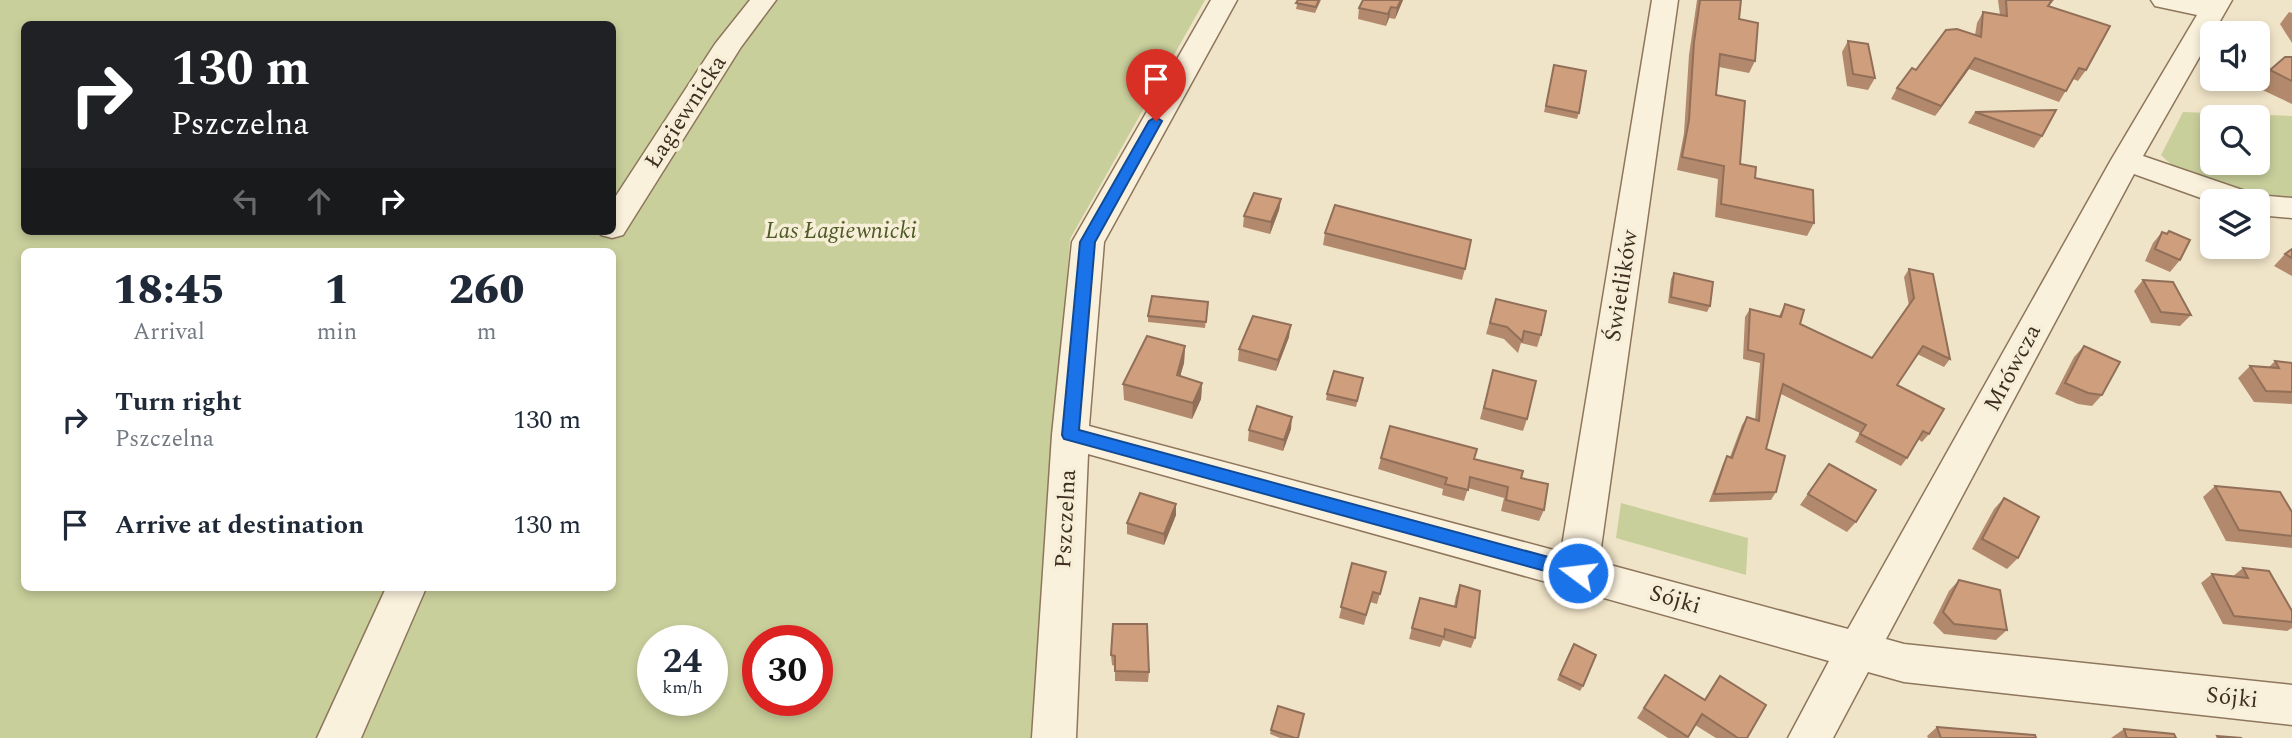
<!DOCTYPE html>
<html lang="en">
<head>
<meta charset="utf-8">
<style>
  body { margin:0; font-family:Spectral,serif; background:#f6f6f7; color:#1f2937; height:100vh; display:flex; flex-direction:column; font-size:26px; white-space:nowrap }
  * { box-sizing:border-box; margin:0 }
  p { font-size:23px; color:#747a83 }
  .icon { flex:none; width:38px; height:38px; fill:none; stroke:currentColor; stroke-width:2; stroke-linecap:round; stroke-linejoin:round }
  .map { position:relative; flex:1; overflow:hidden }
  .details { position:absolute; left:21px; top:248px; width:595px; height:343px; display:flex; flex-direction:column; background:#fff; border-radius:10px; box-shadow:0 4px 10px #0003 }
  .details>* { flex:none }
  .guide { position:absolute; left:21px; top:21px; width:595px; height:214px; border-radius:10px; box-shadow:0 4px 10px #0003; background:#202124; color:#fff; overflow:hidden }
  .controls { position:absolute; left:2200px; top:21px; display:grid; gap:14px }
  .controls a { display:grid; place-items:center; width:70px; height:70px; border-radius:10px; background:#fff; box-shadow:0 4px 10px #0003; font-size:35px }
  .speed { position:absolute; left:637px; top:625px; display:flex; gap:14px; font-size:35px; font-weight:700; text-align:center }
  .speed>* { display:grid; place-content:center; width:91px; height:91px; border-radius:50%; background:#fff; box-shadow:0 4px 10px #0003; line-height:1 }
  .speed small { font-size:18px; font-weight:400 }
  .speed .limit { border:10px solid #d22; background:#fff; color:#111 }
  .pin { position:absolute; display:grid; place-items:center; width:60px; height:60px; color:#fff; margin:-72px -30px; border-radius:50% 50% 50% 0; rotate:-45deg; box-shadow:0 0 7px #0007 }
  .pin .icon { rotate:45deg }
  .me { position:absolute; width:77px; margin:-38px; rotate:285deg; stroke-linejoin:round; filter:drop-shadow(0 0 5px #0008) }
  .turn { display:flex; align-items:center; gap:24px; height:147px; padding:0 35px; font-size:32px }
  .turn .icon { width:91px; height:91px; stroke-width:2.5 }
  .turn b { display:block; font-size:49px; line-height:60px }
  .lanes { display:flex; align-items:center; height:66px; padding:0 35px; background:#0003; justify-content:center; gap:35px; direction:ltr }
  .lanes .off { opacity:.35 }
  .eta { display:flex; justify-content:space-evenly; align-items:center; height:119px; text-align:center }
  .eta b { font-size:42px; font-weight:800; line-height:49px }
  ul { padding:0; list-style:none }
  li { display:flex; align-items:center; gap:21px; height:105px; padding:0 35px }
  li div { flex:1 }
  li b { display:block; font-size:26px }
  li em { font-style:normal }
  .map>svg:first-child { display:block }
  .green { fill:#c9cf9b; fill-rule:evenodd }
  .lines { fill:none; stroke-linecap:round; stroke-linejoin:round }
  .minor-casing { stroke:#8d765c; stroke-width:3 }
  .minor { fill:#faf1dc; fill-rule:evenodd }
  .wall { fill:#b2896c }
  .shaded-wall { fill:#916f58 }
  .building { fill:#cf9f7d; stroke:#916f58; stroke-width:2 }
  .route { fill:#1a73e8; stroke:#114b97; stroke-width:2 }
  .labels { text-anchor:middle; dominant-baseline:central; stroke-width:7; stroke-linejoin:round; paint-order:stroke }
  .street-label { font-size:23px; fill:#3d2e20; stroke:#f7eed8 }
  .park-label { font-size:23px; font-style:italic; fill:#4d5a26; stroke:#f7eed8 }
</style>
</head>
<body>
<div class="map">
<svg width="2292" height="738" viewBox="0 0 2292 738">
  <rect width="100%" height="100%" fill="#f0e4c8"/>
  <g class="green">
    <path d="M0,0H1205L1070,239L1031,738H0ZM24,24H612V231H24ZM24,252H612V588H24ZM653,640H712V700H653ZM758,640H817V700H758Z"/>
    <path d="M2183,112L2292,116V201C2249,200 2191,187 2161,155ZM2212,117H2258V163H2212Z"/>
    <path d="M1621,503L1748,538L1746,575L1616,538Z"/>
  </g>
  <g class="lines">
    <defs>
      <g id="minor">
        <path d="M750,0H776L741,47L623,235L612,238L601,235L599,231H612V202L715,44Z"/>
        <path d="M1211,0H1237L1104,242L1089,426L1561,552L1652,0H1678L1599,562L1848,629L2111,160L2197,15L2155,6L2151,0H2232L2143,156L2257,195L2292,198V218L2258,215V201L2212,202L2134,174L1886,639L1904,644L2292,685V725L1904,682L1868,672L1833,738H1788L1829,661L1088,454L1076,738H1032L1052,435L1072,242Z"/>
        <path d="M386,588H426L361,738H317Z"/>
      </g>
    </defs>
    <use href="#minor" class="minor-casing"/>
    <use href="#minor" class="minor"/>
  </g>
  <g class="wall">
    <path d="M1298,0H1321L1315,13L1296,9Z"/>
    <path d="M1363,0H1403L1395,19L1389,18L1386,26L1358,19L1359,8Z"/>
    <path d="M1697,0H1741L1739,19L1755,61L1749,73L1719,67L1716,95L1740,164L1755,178L1814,223L1807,236L1715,217L1718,179L1677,170L1684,133L1689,55Z"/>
    <path d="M1998,0H2054L2049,6L2086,70L2078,81L2073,79L2059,102L1969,69L1935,116L1891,99L1897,88L1916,70L1975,35L1977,23L1983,12L2000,15Z"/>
    <path d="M2289,12L2292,13V43L2280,24Z"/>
    <path d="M1848,41L1875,78L1868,90L1847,86L1842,52Z"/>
    <path d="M2292,57V104L2256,87L2270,70Z"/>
    <path d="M1554,65L1579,113L1577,119L1544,112Z"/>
    <path d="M1975,112L2042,136L2034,148L1968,123Z"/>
    <path d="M1281,199L1279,210L1270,234L1243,227L1244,216Z"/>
    <path d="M2169,231L2180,260L2170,272L2145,261L2153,243L2162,232L2167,233Z"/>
    <path d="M1325,233L1465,269L1462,280L1323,245Z"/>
    <path d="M2292,249V276L2274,266L2285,254Z"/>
    <path d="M1909,269L1950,359L1944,367L1917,354L1897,385L1929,434L1922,442L1918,439L1907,458L1901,466L1855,442L1860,433L1781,394L1766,449L1776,492L1771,500L1709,502L1723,464L1727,456L1730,457L1742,425L1747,417L1755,420L1760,363L1743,359L1745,317L1750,309L1779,316L1785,304L1800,324L1872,358L1909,306L1904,277Z"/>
    <path d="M1674,273L1710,306L1707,312L1668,303L1671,279Z"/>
    <path d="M2143,280L2191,315L2180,326L2151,323L2134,291Z"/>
    <path d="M1496,299L1541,335L1537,347L1521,343L1518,353L1504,339L1486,334Z"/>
    <path d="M1208,302L1205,328L1148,322V316Z"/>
    <path d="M1289,337L1276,371L1238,361L1239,349Z"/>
    <path d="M1185,346L1184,363L1180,376L1202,383L1201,399L1192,419L1124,400L1123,384Z"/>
    <path d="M2084,346L2102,395L2092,406L2078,404L2055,394L2074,357Z"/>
    <path d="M2275,361L2292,363V404L2254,402L2238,378L2250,366L2268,368Z"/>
    <path d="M1493,370L1527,419L1523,431L1480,419Z"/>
    <path d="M1363,378L1356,407L1326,400L1327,394Z"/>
    <path d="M1390,426L1521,478L1544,510L1539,521L1501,511L1504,498L1468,488L1464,501L1442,495L1443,489L1378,469Z"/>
    <path d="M1291,429L1283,451L1248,441L1249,430Z"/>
    <path d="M1829,464L1856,522L1847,532L1800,505Z"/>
    <path d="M2215,486L2292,536V548L2226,541L2203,497Z"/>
    <path d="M2004,498L2018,558L2007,569L1972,549L1994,509Z"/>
    <path d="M1176,504V515L1164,545L1127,534V523Z"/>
    <path d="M1352,563L1386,572L1377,604L1370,602L1364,625L1339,618Z"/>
    <path d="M2243,568L2292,611V628L2287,631L2223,624L2201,583L2212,574L2232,577Z"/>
    <path d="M1959,580L2007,630L1996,640L1944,634L1933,623L1949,591Z"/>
    <path d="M1460,585L1475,638L1471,648L1443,640L1440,647L1409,639L1420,598L1454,606L1456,596Z"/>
    <path d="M1113,624L1149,672L1148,682L1115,681V666L1112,665L1111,655Z"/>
    <path d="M1574,644L1583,686L1580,691L1557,680Z"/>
    <path d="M1665,675L1704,700L1720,676L1747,738H1716L1695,725L1687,738H1668L1637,718Z"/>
    <path d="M1937,727L2036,738H1928L1927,736Z"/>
    <path d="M2124,729L2176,738H2111Z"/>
    <path d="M1271,730L1299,738H1280L1270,734Z"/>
  </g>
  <g class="shaded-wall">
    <path d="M1401,0H1403L1395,19L1397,8Z"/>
    <path d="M1391,7L1389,18L1386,26L1388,14Z"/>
    <path d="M1975,58L1969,69L1935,116L1941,106Z"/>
    <path d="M1281,199L1279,210L1270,234L1271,222Z"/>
    <path d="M1291,325L1289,337L1276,371L1278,360Z"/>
    <path d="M1185,346L1184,363L1176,391L1177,375Z"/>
    <path d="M1202,383L1201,399L1192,419L1193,403Z"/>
    <path d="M1292,417L1291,429L1283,451L1284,440Z"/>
    <path d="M1176,504V515L1164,545V534Z"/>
  </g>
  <g class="building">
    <path d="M1298,0H1319L1316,7L1296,3Z"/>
    <path d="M1363,0H1401L1397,8L1391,7L1388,14L1359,8Z"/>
    <path d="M1700,0H1741L1739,19L1758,23L1755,61L1720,54L1716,95L1745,101L1740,164L1756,167L1755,178L1813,190L1814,223L1721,204L1724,166L1682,157L1689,120L1694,42Z"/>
    <path d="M2006,0H2052L2048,6L2110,26L2086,70L2079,68L2066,91L1975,58L1941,106L1897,88L1912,68L1916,70L1946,30L1957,29L1981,37L1983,12L2007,16Z"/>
    <path d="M1848,41L1868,44L1875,78L1853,74Z"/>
    <path d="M2285,57H2292V81L2270,70Z"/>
    <path d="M1554,65L1586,71L1579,113L1546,106Z"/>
    <path d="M2056,110L2042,136L1975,112Z"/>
    <path d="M1254,193L1281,199L1271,222L1244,216Z"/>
    <path d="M1335,205L1471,240L1465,269L1325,233Z"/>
    <path d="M2169,231L2190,240L2180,260L2155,249L2162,232L2167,234Z"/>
    <path d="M2292,249V258L2285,254Z"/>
    <path d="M1909,269L1933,274L1950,359L1923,346L1897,385L1944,409L1929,434L1923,431L1907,458L1860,434L1866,425L1783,384L1766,449L1785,456L1776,492L1714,494L1727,456L1732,458L1747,417L1759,421L1764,354L1748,350L1750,309L1781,317L1785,304L1804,310L1800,324L1872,358L1914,298Z"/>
    <path d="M1674,273L1713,282L1710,306L1671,297Z"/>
    <path d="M2143,280L2173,282L2191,315L2161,312Z"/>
    <path d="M1152,296L1208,302L1206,322L1148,316Z"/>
    <path d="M1496,299L1546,311L1541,335L1524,331L1522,341L1507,327L1490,323Z"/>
    <path d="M1253,316L1291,325L1278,360L1239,349Z"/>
    <path d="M1147,336L1185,346L1177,375L1202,383L1193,403L1123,384Z"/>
    <path d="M2084,346L2120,362L2102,395L2088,393L2065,383Z"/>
    <path d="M2275,361L2292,363V392L2266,391L2250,366L2279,368Z"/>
    <path d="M1493,370L1536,381L1527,419L1484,408Z"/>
    <path d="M1334,371L1363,378L1357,401L1327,394Z"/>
    <path d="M1257,406L1292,417L1284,440L1249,430Z"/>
    <path d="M1390,426L1477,449L1474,459L1523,471L1521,478L1548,484L1544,510L1506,500L1508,487L1470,477L1468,490L1445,484L1447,478L1381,458Z"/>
    <path d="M1829,464L1876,490L1856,522L1808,494Z"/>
    <path d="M2215,486L2280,492L2292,512V536L2239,530Z"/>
    <path d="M1140,493L1176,504L1164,534L1127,523Z"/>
    <path d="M2004,498L2039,517L2018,558L1982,539Z"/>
    <path d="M1352,563L1386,572L1380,594L1373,592L1366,615L1341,607Z"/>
    <path d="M2243,568L2269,571L2292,611V622L2234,616L2212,574L2248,578Z"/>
    <path d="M1959,580L2000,590L2007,630L1954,624L1943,612Z"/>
    <path d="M1460,585L1480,591L1475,638L1445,629L1444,637L1412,628L1420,598L1456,607Z"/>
    <path d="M1113,624H1147L1149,672L1115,671V656L1111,655Z"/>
    <path d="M1574,644L1596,655L1583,686L1560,675Z"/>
    <path d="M1665,675L1705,700L1720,676L1766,705L1747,738H1738L1702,714L1688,737L1644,708Z"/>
    <path d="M1278,706L1304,714L1298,738H1295L1271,730Z"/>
    <path d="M1937,727L2035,735L2036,738H1941Z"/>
    <path d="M2124,729L2174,734L2176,738H2127Z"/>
    <path d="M2217,736L2242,738H2218Z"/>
  </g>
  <path class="route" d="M1156,117L1162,121L1095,242L1079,430L1578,565L1585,567L1587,573L1585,578L1578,580L1064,439L1062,435L1080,242L1149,121Z"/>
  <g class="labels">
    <g class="street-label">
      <text transform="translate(686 112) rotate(-57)">Łagiewnicka</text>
      <text transform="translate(1622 286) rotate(-81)">Świetlików</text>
      <text transform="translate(2013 368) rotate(-62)">Mrówcza</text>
      <text transform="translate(1066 519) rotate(-87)">Pszczelna</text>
      <text transform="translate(1675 600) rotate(16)">Sójki</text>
      <text transform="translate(2232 698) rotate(6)">Sójki</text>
    </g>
    <g class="park-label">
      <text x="841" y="231">Las Łagiewnicki</text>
    </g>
  </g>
</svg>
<div class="controls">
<a><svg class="icon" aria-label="sound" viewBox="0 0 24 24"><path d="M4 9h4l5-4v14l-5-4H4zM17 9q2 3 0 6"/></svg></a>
<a><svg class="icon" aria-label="search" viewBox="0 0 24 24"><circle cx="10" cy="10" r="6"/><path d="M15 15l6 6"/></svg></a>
<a><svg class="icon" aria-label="layers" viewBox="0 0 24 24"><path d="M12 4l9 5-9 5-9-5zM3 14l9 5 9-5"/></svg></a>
</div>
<div class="speed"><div>24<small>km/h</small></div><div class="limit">30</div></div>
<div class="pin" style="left:1156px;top:121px;background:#d93025"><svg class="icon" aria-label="arrive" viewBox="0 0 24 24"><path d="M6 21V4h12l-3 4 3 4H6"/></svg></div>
<svg class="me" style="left:1578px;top:573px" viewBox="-20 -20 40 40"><circle r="17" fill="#1a73e8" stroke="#fff" stroke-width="3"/><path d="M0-11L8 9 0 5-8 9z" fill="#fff"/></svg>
<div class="guide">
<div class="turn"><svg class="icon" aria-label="right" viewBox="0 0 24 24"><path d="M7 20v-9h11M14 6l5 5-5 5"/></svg><div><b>130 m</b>Pszczelna</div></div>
<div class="lanes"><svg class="icon off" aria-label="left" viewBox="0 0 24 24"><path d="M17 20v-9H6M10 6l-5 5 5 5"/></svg><svg class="icon off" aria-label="ahead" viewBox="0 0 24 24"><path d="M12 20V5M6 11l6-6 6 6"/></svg><svg class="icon" aria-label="right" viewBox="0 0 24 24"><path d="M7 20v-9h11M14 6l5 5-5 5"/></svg></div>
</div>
<section class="details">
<div class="eta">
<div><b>18:45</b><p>Arrival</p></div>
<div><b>1</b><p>min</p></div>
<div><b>260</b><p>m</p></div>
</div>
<ul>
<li><svg class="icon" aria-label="right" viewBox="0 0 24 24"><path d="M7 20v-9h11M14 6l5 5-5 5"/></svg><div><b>Turn right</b><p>Pszczelna</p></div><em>130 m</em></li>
<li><svg class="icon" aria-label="arrive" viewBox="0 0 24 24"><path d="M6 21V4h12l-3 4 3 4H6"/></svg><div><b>Arrive at destination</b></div><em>130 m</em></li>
</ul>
</section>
</div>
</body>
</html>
